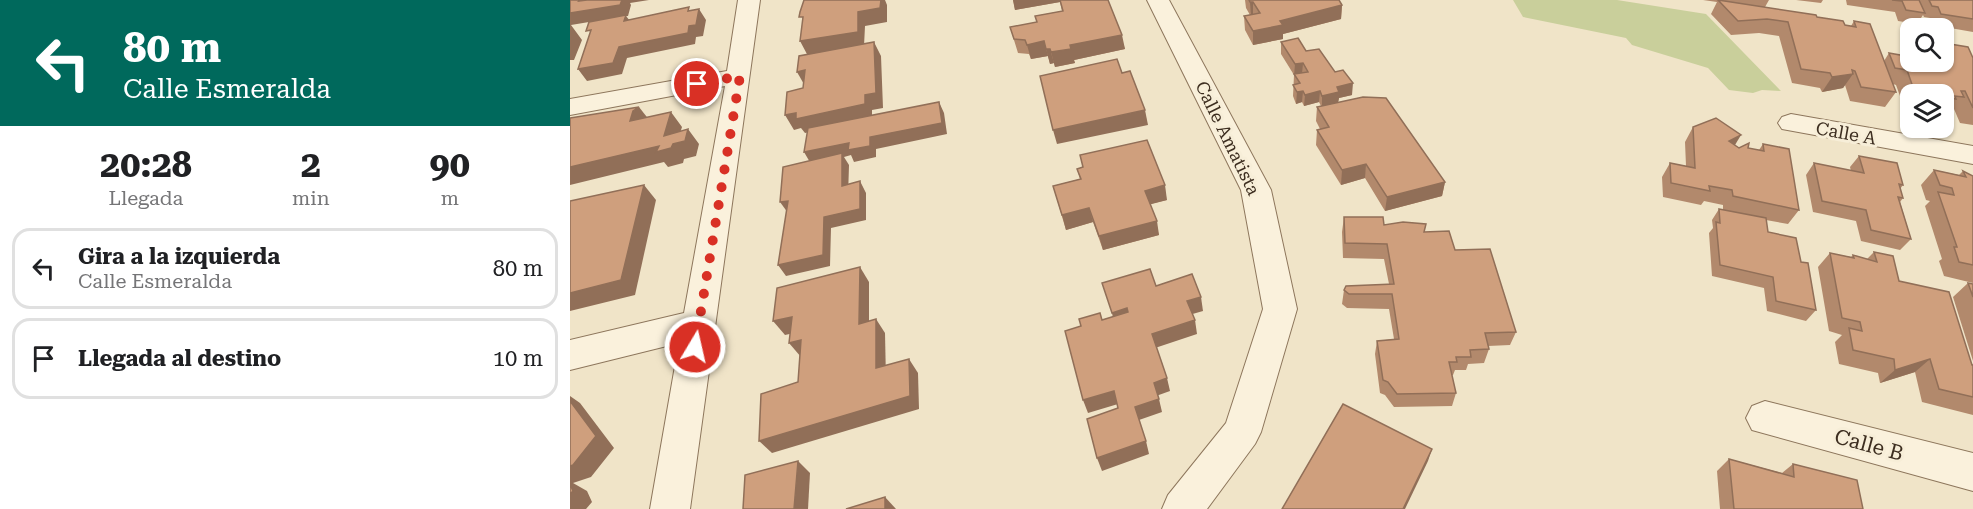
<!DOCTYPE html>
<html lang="es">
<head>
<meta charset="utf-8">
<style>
  body { margin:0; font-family:"Roboto Serif",serif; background:#f6f6f6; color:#202124; height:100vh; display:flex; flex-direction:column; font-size:22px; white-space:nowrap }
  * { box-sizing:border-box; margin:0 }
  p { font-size:20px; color:#757577 }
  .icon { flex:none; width:33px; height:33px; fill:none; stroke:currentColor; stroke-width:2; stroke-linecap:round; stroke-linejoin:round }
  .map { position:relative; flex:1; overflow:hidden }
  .sheet { display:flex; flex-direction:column; background:#fff; width:570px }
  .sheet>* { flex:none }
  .banner { background:#00695c; color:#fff; overflow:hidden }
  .buttons { position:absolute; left:1330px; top:18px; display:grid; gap:12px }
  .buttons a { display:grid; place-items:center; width:54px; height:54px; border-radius:12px; background:#fff; box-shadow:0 2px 4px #0004; font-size:30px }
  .pin { position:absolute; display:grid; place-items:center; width:51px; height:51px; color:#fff; margin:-26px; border:3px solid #fff; border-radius:50%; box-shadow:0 2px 6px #0007 }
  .me { position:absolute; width:66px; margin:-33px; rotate:9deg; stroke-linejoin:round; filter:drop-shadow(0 0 4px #0008) }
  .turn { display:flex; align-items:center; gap:21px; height:126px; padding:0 24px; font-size:27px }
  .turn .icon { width:78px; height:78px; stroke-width:2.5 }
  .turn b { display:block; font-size:42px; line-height:51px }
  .eta { display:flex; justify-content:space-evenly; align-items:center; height:102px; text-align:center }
  .eta b { font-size:36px; font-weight:700; line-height:42px }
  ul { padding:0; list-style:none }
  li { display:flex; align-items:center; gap:18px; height:81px; margin:0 12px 9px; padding:0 12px; border:3px solid #e0e0e0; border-radius:18px }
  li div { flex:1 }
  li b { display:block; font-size:22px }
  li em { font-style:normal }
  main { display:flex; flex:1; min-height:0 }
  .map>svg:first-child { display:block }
  .green { fill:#c9cf9b }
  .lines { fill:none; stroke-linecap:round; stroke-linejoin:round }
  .street-casing { stroke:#8d765c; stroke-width:2 }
  .street { fill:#faf1dc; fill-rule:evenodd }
  .wall { fill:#b2896c }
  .shaded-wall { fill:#916f58 }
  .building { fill:#cf9f7d; stroke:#916f58; stroke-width:1.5 }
  .route { stroke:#d93025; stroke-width:10; stroke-dasharray:0 18 }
  .labels { text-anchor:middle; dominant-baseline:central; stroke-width:6; stroke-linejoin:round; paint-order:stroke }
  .street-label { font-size:18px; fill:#3d2e20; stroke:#f7eed8 }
  .near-street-label { font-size:21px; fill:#3d2e20; stroke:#f7eed8 }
</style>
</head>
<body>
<main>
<section class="sheet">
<div class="banner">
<div class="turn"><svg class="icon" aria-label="left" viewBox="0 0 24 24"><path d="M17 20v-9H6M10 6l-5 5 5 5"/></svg><div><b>80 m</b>Calle Esmeralda</div></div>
</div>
<div class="eta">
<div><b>20:28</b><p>Llegada</p></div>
<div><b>2</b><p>min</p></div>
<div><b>90</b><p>m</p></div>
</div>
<ul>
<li><svg class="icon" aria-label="left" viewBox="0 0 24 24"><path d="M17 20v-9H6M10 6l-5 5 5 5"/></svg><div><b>Gira a la izquierda</b><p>Calle Esmeralda</p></div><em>80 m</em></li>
<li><svg class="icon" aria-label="arrive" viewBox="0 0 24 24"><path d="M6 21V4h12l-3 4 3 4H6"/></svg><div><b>Llegada al destino</b></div><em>10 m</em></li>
</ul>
</section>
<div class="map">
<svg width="1403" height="509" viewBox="0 0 1403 509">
  <rect width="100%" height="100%" fill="#f0e4c8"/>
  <path class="green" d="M943,0H1047L1136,14L1211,91L1192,90L1183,93L1159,90L1138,68L1062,45L1056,38L953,17Z"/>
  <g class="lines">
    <defs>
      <g id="street">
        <path d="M168,0H190L120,509H80L109,343L0,370V340L114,313L155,86L0,115V99L157,71Z"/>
        <path d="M577,0H599L701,190L727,309L691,432L685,444L637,509H592L598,495L656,423L693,309L671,190Z"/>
        <path d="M1221,114L1403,146V164L1212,129L1208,123L1212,117Z"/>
        <path d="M1195,401L1403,453V491L1182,430L1176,418L1182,406Z"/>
      </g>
    </defs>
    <use href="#street" class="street-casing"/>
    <use href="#street" class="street"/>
  </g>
  <g class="wall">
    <path d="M443,0H538L555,49L504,60L505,63L485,67L484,63L480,64L478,56L461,59L459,54L448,53L440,27L467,23L465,16L492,11L490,2L445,10Z"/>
    <path d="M675,0H769L772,5L771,19L713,34V39L683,45L675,30L674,16L680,15L676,8Z"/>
    <path d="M1133,0H1199L1195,7L1247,17L1275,25L1281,26L1284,21L1314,61L1319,53L1341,62L1403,58V125L1390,123L1384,109L1381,112L1377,111L1374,114V94H1341V108L1334,107L1326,85L1323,84L1326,92L1315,107L1280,101L1275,85L1273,88L1252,92L1250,88L1222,83L1209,36L1189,33L1161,35L1141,14L1147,2Z"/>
    <path d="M1226,0H1253L1251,3Z"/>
    <path d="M1276,0H1403V32L1363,25L1360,18L1354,17L1353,15L1347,24L1328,21L1325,12L1277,5Z"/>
    <path d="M711,42L736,51L765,72L782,95L769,98L768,102L875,182L872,196L815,211L795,178L771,185L746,145L747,130L750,129L746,121L747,107L751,106L749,102L734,106L732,102L726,104L723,96L724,75L711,54Z"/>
    <path d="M1123,127L1165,145L1169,148H1178L1189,150L1193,144L1229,210L1218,224L1196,220L1198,232L1231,262L1246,310L1236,321L1197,311L1194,288L1142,276L1139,233L1143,228L1142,220L1149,209H1153V205L1134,201L1131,205L1093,197L1092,177L1100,163L1116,166L1115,142Z"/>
    <path d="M510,155L597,200L580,204L589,235L533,250L523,222L496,230L483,186L510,179L507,169L513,167Z"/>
    <path d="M1289,156L1333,185L1330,189L1333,198L1330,202L1341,239L1330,250L1291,241L1286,221L1243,212L1236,175L1244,163L1281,171L1280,167Z"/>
    <path d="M1364,170L1389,175L1393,171L1403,176V283L1374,276L1369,261L1372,259L1355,206L1360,201L1356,200L1351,185Z"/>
    <path d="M774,217L854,232L885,250L946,332L940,345L918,346L919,349L914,363L898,364L896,370H885L883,375H882L886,393L882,406L824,407L815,395L810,393L805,354L807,341L824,339L819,309L777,308L772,304L774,290L819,284L814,259L773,258L772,232Z"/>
    <path d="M1304,252L1403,365V415L1352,402L1345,372L1310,383L1308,373L1269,364L1265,342L1272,335L1259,331L1248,267L1260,253L1281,257L1283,255L1297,259Z"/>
    <path d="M1398,283L1403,284V361L1383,297Z"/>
    <path d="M1159,459L1212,473L1223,464L1293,509H1150L1147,471Z"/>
  </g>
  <g class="shaded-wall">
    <path d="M10,0H79L60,3L61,5L58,16H56L64,26L54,21L55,16L1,25L12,40L4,60H0V13Z"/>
    <path d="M311,0H315L317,5V22L295,26L294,46L238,56L230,41Z"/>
    <path d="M443,0H490V2L445,10Z"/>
    <path d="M680,2H683V16H681Z"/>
    <path d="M772,5L771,19L713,34V39L683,45V31L710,21Z"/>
    <path d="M129,9L136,20L133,36L126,37L125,44L57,58L52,74L17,81L8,69L49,47L119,26Z"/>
    <path d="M552,35L555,49L504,60L505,63L485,67L481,52L500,45Z"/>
    <path d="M474,41L478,56L461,59L457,45Z"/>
    <path d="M304,42L311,56L313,108L302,110V119L235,133L231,128L224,130L215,115L295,95Z"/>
    <path d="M476,49H480L484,63L480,64Z"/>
    <path d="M733,63L732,74L724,76L725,64Z"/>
    <path d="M235,70V86L227,72Z"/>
    <path d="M1283,74L1273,88L1252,92L1262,77Z"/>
    <path d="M783,83L782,95L769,98L768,103L752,107V96L767,87Z"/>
    <path d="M733,91L732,102L726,104L727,92Z"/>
    <path d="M750,91L749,102L734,106L735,95Z"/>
    <path d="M369,102L374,113L377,134L306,149V157L284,162L281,155L274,157L279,165L278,197L272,186L241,164L234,152L300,137Z"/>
    <path d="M69,107L80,121H60L63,111Z"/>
    <path d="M575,110L578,125L487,144L483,130Z"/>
    <path d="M101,112L112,127L107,143L118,129L129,144L126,156L114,159L113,163L98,167L94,162L0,185V167L94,136Z"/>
    <path d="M1171,135L1162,150L1159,141Z"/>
    <path d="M796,164L795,178L771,185L772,170Z"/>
    <path d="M290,181L296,193V220L261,228L260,266L216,276L208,265L254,217Z"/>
    <path d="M875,182L872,196L815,211L817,197Z"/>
    <path d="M74,185L86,200L65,295L0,311V293Z"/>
    <path d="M595,185L597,200L578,205L575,191Z"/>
    <path d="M218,201V213L210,202Z"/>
    <path d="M519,208L523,222L496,230L492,215Z"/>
    <path d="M587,221L589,235L533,250L529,236Z"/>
    <path d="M290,267L299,282V338L289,324Z"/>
    <path d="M631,297L633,311L619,315L617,301Z"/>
    <path d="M557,308L560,322L545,327L542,313Z"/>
    <path d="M222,317L233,331L215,335L203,321Z"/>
    <path d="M306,319L315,333L316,381L306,368Z"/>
    <path d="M625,320L627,334L585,348L582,334Z"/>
    <path d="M231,340V357L219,343Z"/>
    <path d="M339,359L348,373L349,409L202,453L189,441Z"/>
    <path d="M1360,359L1345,372L1310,383L1325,370Z"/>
    <path d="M597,378L600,391L586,396L584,383Z"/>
    <path d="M544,391L548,404L518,413L513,400Z"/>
    <path d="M0,396L10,403L44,448L21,477L3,483L17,491L22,502L16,509H0Z"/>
    <path d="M589,399L592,412L569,420L565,407Z"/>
    <path d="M576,441L579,454L532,471L527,458Z"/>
    <path d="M862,449L858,461L835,509H833Z"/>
    <path d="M228,461L240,473L238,509H224Z"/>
    <path d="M315,497L326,509H315Z"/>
  </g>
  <g class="building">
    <path d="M0,0H10L9,1L17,0H52L50,5L0,13Z"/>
    <path d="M234,0H311L310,8L288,12V32L230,41L233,17H229L230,12Z"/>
    <path d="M490,0H538L552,35L500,45L501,49L481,52L480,49H476L474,41L457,45L455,40L444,39L440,27L467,22L465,16L493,11Z"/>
    <path d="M679,0H769L772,5L710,21L713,25L683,31L674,16L690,13L683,2H680Z"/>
    <path d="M1148,0L1246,15L1247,17L1273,21L1275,25L1286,27L1284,21L1300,24L1326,92L1291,87L1285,71L1282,70L1283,74L1262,77L1260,73L1231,69L1218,22L1197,19L1168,21Z"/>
    <path d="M1322,0H1349L1355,13L1336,10L1332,1Z"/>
    <path d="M1359,0H1403V19L1371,14L1368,7L1362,6Z"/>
    <path d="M119,7L118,11L129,9L126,25L119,26L118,33L49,47L43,63L8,69L21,30L16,31L19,22L56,15L54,21Z"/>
    <path d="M728,38L736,51L749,49L765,72L773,70L783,83L767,87L769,92L752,96L750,91L735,95L733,91L727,92L723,85L730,83L724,74L738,72L733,63L725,64L711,42Z"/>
    <path d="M304,42L306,93L295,95V104L226,119V113L215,115L217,92L233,88L235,70L227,72L229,56Z"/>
    <path d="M1374,43L1398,47L1403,58V108L1395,91H1391L1394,97L1385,96L1386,99L1374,97V94H1357L1345,93L1337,70L1325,68L1319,53L1341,57V62H1374Z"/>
    <path d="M547,59L552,73L560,71L575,110L483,130L470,76Z"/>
    <path d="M793,97L816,98L875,182L817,197L796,164L772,170L747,130L759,127L747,107Z"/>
    <path d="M369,102L372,123L300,137V146L278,150L279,143L234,152L238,128Z"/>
    <path d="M69,107L63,111L60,121L101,112L94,136L118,129L115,141L103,144L101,148L86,152L89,146L0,167V118Z"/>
    <path d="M1146,118L1171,135L1159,141L1169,148L1179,143L1178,148L1194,151L1193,144L1219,149L1229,210L1163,196L1162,190L1139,186L1140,191L1101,183L1100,163L1125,168L1123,127Z"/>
    <path d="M577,140L595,185L575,191L587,221L529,236L519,208L492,215L483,186L511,179L507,169L513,167L510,155Z"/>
    <path d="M272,153V186L290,181V209L254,217L253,255L208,265L218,201L210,202L213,167Z"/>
    <path d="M1289,156L1327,163L1333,185L1329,184L1333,198L1328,197L1341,239L1301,230L1296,210L1252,201L1244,163L1294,173Z"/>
    <path d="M1364,170L1396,177L1393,171L1403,176V265L1389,262L1384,247H1387L1368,192L1384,195L1382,188L1370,185Z"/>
    <path d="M74,185L51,280L0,293V201Z"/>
    <path d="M1149,209L1196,218L1198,232L1226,238L1231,262L1238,263L1246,310L1206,301L1203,277L1150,265L1146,222L1150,223Z"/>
    <path d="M774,217H813L814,225L833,222L856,224L854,232L879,231L885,250L920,249L946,332L915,333L919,349L900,350L901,357H886L887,362H879L886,393L827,394L818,382L813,380L807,341L829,339L822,294H779L774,290L776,286L824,284L817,244L775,243Z"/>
    <path d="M1304,252L1323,256L1329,281L1379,292L1402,365H1403V397L1369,389L1360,359L1325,370L1324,359L1283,350L1279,328L1292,331L1290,322L1272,318L1260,253L1284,258L1283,255L1307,262Z"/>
    <path d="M290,267L289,324L306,319V368L339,359L340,396L189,441L191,394L228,382L231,340L219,343L222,317L203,321L207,288Z"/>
    <path d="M580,269L586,286L622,274L631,297L617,301L625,320L582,334L597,378L584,383L589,399L565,407L576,441L527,458L517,419L548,408L544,391L513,400L495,331L511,326L509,319L530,313L532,320L558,312L557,308L542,313L532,283Z"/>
    <path d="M1398,283L1403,284V297Z"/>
    <path d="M0,401L26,436L3,465L0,466Z"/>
    <path d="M773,404L862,449L833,509H712Z"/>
    <path d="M1159,459L1224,477L1223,464L1287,480L1293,509H1164Z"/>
    <path d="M228,461L224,509H173L175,475Z"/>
    <path d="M0,484L3,491L0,494Z"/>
    <path d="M315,497V509H276Z"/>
  </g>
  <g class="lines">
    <path class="route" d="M125,347L170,76L127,84"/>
  </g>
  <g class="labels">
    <g class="street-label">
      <text transform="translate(1276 133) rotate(10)">Calle A</text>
      <text transform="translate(658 138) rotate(64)">Calle Amatista</text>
    </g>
    <g class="near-street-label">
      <text transform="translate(1299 445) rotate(15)">Calle B</text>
    </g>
  </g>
</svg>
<div class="buttons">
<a><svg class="icon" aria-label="search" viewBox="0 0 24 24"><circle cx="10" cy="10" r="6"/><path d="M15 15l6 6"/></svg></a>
<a><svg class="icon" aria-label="layers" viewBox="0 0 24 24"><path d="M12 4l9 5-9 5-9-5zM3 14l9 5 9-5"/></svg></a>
</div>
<div class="pin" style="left:127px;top:84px;background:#d93025"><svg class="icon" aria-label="arrive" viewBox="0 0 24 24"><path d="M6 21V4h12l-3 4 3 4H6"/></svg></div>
<svg class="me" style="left:125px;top:347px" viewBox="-20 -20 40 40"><circle r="17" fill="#d93025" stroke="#fff" stroke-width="3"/><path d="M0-11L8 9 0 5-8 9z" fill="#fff"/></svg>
</div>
</main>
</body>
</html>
